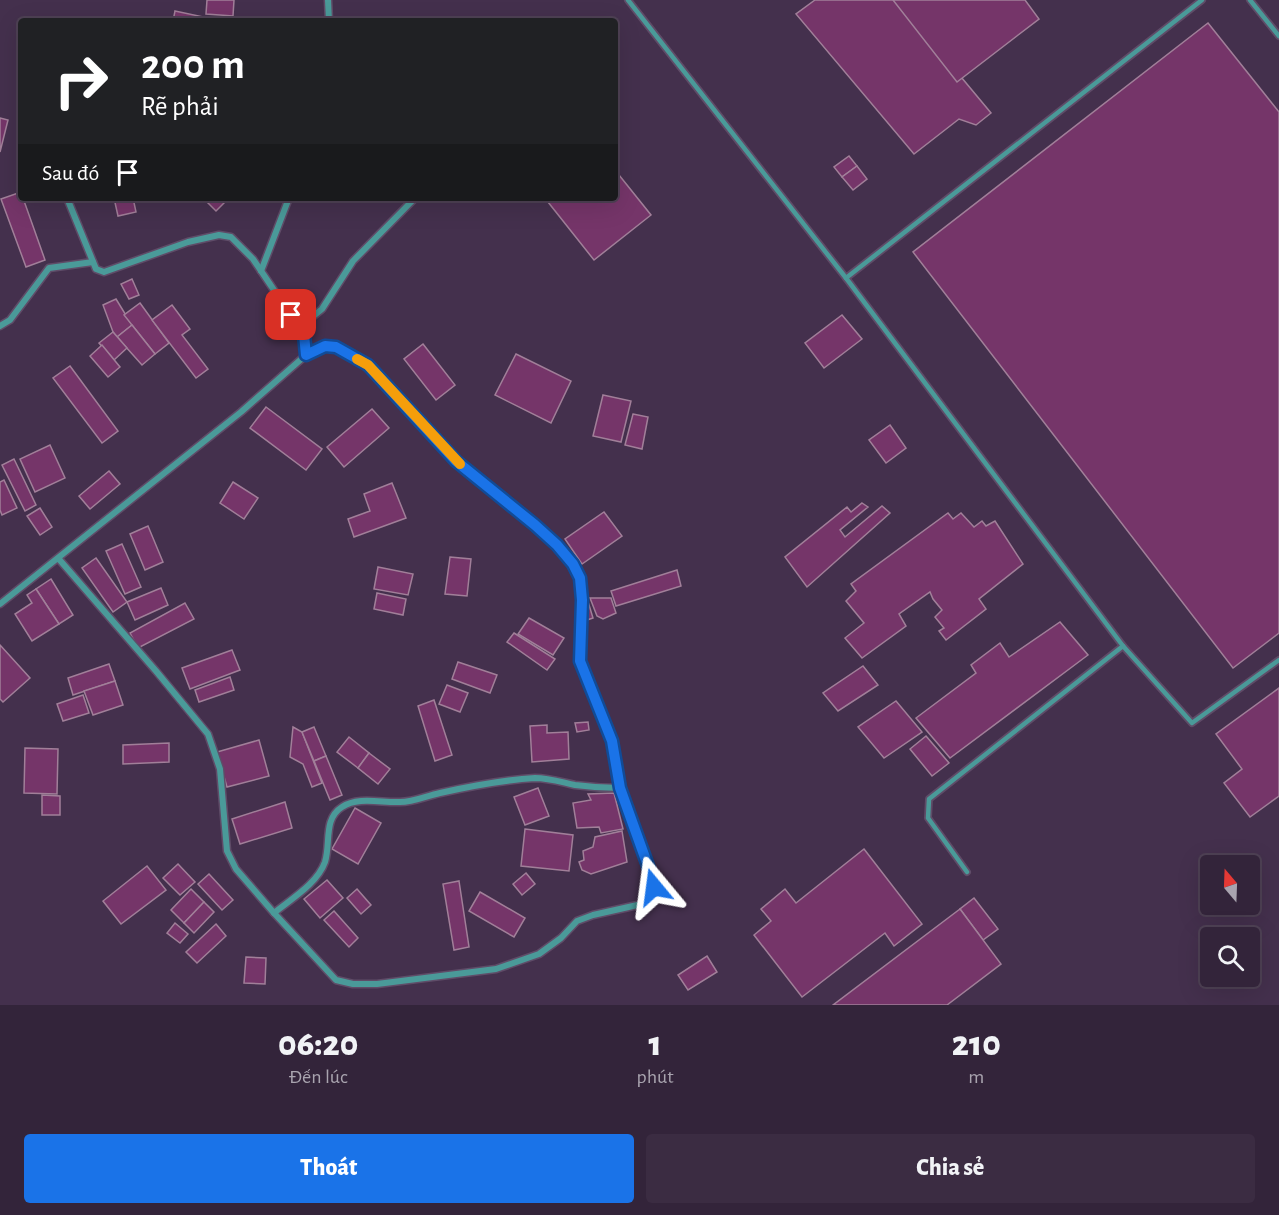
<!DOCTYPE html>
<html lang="vi">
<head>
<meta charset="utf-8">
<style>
  body { margin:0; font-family:"Alegreya Sans",sans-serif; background:#3b2c42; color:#f1f3f6; height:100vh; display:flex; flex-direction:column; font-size:22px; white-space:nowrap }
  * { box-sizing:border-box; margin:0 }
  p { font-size:20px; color:#a9a4af }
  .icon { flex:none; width:33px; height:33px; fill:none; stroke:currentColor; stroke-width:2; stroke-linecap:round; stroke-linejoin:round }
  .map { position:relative; height:1005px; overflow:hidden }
  .side { display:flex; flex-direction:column; background:#33243a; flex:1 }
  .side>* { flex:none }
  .guide { position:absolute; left:18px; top:18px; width:600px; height:183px; border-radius:6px; box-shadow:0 6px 24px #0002,0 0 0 2px #4e4154; background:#202124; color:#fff; overflow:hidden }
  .needle { width:39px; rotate:341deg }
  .controls { position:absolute; left:1200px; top:855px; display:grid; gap:12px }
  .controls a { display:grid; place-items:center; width:60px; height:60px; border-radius:6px; background:#33243a; box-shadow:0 6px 24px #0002,0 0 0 2px #4e4154; font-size:30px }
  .pin { position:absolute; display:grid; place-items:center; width:51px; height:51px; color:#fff; margin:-26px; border-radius:12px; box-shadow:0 3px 9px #0006 }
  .me { position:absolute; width:66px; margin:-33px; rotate:344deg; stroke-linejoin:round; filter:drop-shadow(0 0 4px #0008) }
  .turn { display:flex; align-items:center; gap:21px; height:126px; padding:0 24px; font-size:27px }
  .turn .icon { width:78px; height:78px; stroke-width:2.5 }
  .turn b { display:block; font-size:42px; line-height:51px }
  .then { display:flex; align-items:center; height:57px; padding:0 24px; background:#0003; gap:12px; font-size:22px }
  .eta { display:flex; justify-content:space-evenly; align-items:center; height:102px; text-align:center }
  .eta b { font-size:36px; font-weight:800; line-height:42px }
  .cta { display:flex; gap:12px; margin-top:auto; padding:12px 24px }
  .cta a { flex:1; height:69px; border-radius:6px; background:#1a73e8; color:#fff; font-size:24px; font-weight:800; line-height:69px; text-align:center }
  .cta a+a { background:#3b2c42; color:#f1f3f6 }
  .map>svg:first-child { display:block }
  .building { fill:#753569; stroke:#a17f99; stroke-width:1.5 }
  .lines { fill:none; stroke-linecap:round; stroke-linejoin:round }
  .lane-casing { stroke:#5f4c68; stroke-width:8 }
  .street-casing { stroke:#5f4c68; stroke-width:9 }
  .lane { stroke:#4a9a99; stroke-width:4.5 }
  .street { stroke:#4a9a99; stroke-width:6 }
  .route-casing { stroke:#114b97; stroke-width:15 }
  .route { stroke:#1a73e8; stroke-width:10 }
  .slow { stroke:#f59e0b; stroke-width:10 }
</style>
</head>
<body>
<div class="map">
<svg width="1279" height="1005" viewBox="0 0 1279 1005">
  <rect width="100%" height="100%" fill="#44304d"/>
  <g class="building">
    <path d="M207,0H234L233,16L206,14Z"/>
    <path d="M815,0H897L991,113L976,125L959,119L914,154L796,14Z"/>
    <path d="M893,0H1025L1039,19L957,82Z"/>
    <path d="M175,11L213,19V21H173Z"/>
    <path d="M1208,23L1279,112V633L1233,668L913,252Z"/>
    <path d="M0,118L8,120L0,152Z"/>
    <path d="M849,156L857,166L842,177L834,167Z"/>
    <path d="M857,166L867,179L853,190L842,177Z"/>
    <path d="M615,170L651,215L594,260L548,202L553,198H615Z"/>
    <path d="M21,192V198H23L45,260L26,267L1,199Z"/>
    <path d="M114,198H133L136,212L118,216Z"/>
    <path d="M203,198H229L216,211Z"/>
    <path d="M132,279L139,295L129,299L121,284Z"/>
    <path d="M116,299L132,325L117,337L113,332L103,305Z"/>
    <path d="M140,303L169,343L155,354L124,315Z"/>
    <path d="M172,305L190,329L182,335L208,369L196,378L152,320Z"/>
    <path d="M842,315L862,339L824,368L805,343Z"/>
    <path d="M132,325L155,354L142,365L117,337Z"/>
    <path d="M113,332L127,348L114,360L99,343Z"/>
    <path d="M423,344L455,385L436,400L404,359Z"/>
    <path d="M102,345L120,367L108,377L90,356Z"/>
    <path d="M516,354L571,381L551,423L495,395Z"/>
    <path d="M70,366L118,431L102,443L53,378Z"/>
    <path d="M603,395L631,401L621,442L593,436Z"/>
    <path d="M266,407L322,449L306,470L250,428Z"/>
    <path d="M372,409L389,428L344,467L327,447Z"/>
    <path d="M633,414L648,417L642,449L625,445Z"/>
    <path d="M890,425L906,448L886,463L869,440Z"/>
    <path d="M50,445L65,478L35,492L20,459Z"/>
    <path d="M14,459L36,505L25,511L2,465Z"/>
    <path d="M109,471L120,484L90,509L79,496Z"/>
    <path d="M4,480L17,508L2,515L0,510V482Z"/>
    <path d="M233,482L258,498L244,519L220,503Z"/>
    <path d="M392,483L406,518L354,537L348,519L370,511L364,494Z"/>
    <path d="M862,503L868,507L840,530L845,537L882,506L890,513L807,587L785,557L847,507L851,512Z"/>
    <path d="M40,508L52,527L40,535L27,516Z"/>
    <path d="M604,512L622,536L582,564L565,539Z"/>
    <path d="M948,513L953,519L961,513L974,527L982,521L986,526L995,521L1023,564L979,599L986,609L946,640L939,631L944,628L935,617L942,610L933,599L930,592L899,614L906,626L862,658L845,638L864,623L846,601L856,591L851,584Z"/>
    <path d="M148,526L163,562L145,570L130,534Z"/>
    <path d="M122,544L141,587L125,594L106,551Z"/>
    <path d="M450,557L471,559L467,596L445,594Z"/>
    <path d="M96,558L127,602L113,612L82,568Z"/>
    <path d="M378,567L413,574L408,595L374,589Z"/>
    <path d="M677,570L681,586L616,606L611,591Z"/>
    <path d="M51,579L73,615L59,624L36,589Z"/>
    <path d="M161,588L168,605L135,620L127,602Z"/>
    <path d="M36,589L59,624L32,641L15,614L32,603L27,595Z"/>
    <path d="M377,593L406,599L403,615L374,609Z"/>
    <path d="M586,595L593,618L587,620L577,599Z"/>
    <path d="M590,598H611L616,613L603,619L597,616Z"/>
    <path d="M185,603L194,619L138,648L130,633Z"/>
    <path d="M529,618L564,638L553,655L518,634Z"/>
    <path d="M1060,622L1088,655L950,758L916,718L976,673L971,665L1000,643L1009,657Z"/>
    <path d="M514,633L555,659L547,670L507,642Z"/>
    <path d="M0,645L30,678L3,702L0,699Z"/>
    <path d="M232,650L240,670L190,689L182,668Z"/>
    <path d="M458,662L497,675L490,693L452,679Z"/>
    <path d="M109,664L115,681L73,695L68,678Z"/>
    <path d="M863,666L878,685L838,711L823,693Z"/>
    <path d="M230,677L234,690L199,702L195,690Z"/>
    <path d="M115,681L123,705L93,715L84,691Z"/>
    <path d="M447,685L468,693L460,712L439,704Z"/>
    <path d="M1279,688V796L1250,817L1224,783L1242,769L1216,734Z"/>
    <path d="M83,695L89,713L63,721L57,704Z"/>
    <path d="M434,700L452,755L435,761L418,706Z"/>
    <path d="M896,701L922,732L884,758L858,727Z"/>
    <path d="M588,722L589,730L577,732L575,723Z"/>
    <path d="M547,725V733L568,732L569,759L532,762L530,726Z"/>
    <path d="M293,727L302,732L322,783L312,787L303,764L290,757Z"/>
    <path d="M314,727L326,756L314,761L302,732Z"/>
    <path d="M926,736L949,763L932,776L910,749Z"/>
    <path d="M349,737L369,753L358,768L337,752Z"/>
    <path d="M259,740L269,776L227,787L217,752Z"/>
    <path d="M169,743V762L123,764V745Z"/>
    <path d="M25,748L58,749L57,794L24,793Z"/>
    <path d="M369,753L390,769L378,784L358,768Z"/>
    <path d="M326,756L342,795L330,800L314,761Z"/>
    <path d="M538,788L549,816L525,825L514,797Z"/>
    <path d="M614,793L623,829L601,833L599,827L577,828L573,803L591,800L588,794Z"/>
    <path d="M42,795L60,796V815H42Z"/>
    <path d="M285,802L292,828L240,844L232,819Z"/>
    <path d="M355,808L381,823L358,864L332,849Z"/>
    <path d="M525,829L573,835L569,871L521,866Z"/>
    <path d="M622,831L627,862L591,874L582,870L579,862L584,860L583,851L593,847L595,837Z"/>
    <path d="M864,849L922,924L894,946L885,933L802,997L754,935L771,921L761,909L785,889L796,903Z"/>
    <path d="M178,864L195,882L180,895L163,878Z"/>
    <path d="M147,866L166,890L121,924L103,901Z"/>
    <path d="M526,873L535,884L522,895L513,884Z"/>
    <path d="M209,874L233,900L222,910L198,884Z"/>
    <path d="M327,880L343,898L320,918L304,899Z"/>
    <path d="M459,881L469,947L454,950L443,884Z"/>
    <path d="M191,889L204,902L184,923L171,910Z"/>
    <path d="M357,889L371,905L361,914L347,898Z"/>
    <path d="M480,892L525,918L514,937L469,911Z"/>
    <path d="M974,898L998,929L983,940L960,909Z"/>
    <path d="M204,902L214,912L194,933L184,923Z"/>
    <path d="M960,909L1001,964L947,1005H833Z"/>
    <path d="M334,911L358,938L349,947L324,920Z"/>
    <path d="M175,923L188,934L180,943L167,933Z"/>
    <path d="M216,924L226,936L197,963L186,952Z"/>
    <path d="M707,956L717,972L688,990L678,975Z"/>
    <path d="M246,957L266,958L265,984L244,983Z"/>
  </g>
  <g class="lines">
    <defs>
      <g id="lane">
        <path d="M628,0L846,278L1123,646L1192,723L1279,660"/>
        <path d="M1250,0L1279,36"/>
        <path d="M846,278L1202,0"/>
        <path d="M967,872L928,818L929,799L1123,646"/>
      </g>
      <g id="street">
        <path d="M328,0L329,21"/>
        <path d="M67,198L96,269L104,272L188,242L219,235L231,237L253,259L282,302L304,335L306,355"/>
        <path d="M261,271L289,198"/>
        <path d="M0,326L10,320L49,268L93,262"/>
        <path d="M299,328L322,309L353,261L415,198"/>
        <path d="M0,604L241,412L306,355L325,346L336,347L368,365L456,461L535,525L557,545L573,564L580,578L582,600L580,661L612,741L620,788L653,877L654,887L650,898L642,904L593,915L577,921L561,938L539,954L496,969L377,984H353L336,980L274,913L236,869L227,851L220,769L208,734L156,671L58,558"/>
        <path d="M274,913C291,899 317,884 325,862C331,843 323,819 342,807C358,796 382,803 400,802C414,802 426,796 440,793C471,786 503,780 535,778C549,778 561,782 575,785C590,787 605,788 620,788"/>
      </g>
    </defs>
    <use href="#lane" class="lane-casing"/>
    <use href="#street" class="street-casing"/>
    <use href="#lane" class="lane"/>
    <use href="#street" class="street"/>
  </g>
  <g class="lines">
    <defs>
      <path id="route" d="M291,315L304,335L306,355L325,346L336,347L368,365L456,461L535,525L557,545L573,564L580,578L582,600L580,661L612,741L620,788L652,877L654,887"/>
    </defs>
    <use href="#route" class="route-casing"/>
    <use href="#route" class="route"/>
    <path class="slow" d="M357,359L368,365L460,464"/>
  </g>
</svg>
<div class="controls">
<a><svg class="needle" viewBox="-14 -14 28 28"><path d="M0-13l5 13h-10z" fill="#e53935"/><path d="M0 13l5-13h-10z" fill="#a9a4af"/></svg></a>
<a><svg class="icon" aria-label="search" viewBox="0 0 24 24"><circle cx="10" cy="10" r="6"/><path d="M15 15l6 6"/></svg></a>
</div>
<div class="pin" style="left:291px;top:315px;background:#d93025"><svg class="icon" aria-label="arrive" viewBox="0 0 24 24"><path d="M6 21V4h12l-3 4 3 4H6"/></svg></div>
<svg class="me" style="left:654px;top:887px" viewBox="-20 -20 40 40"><path d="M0-17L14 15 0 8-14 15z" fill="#1a73e8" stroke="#fff" stroke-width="4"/></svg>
<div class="guide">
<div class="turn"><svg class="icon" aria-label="right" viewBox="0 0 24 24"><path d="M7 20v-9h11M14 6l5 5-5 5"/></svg><div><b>200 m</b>Rẽ phải</div></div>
<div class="then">Sau đó<svg class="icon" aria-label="arrive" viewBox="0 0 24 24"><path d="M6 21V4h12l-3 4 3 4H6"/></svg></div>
</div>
</div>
<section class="side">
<div class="eta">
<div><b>06:20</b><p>Đến lúc</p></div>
<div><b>1</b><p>phút</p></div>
<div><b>210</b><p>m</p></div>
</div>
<div class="cta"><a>Thoát</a><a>Chia sẻ</a></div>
</section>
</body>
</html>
